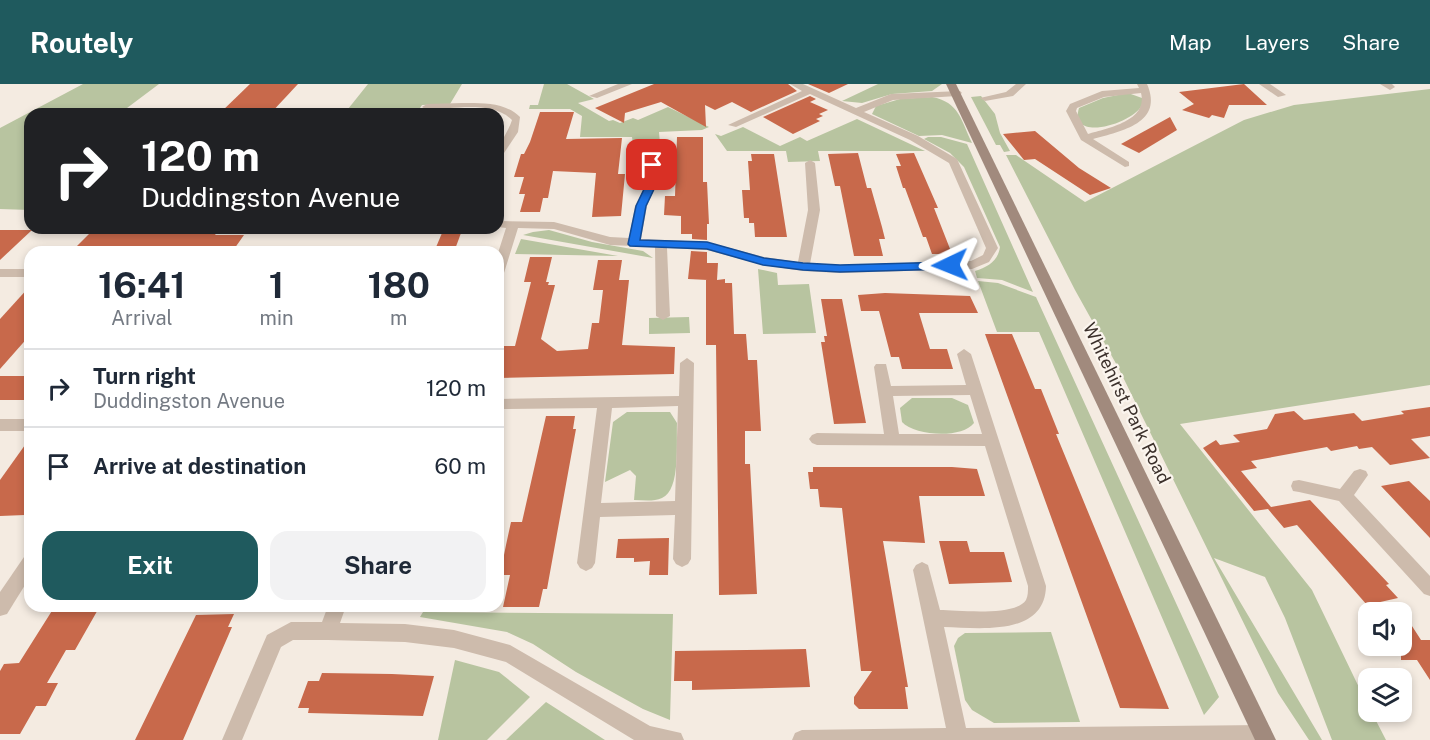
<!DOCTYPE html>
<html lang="en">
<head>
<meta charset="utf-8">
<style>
  body { margin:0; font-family:"Public Sans",sans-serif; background:#f2f2f3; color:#1f2937; height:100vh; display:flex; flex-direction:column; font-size:22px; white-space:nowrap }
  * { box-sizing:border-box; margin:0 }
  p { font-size:20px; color:#747a83 }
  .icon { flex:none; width:33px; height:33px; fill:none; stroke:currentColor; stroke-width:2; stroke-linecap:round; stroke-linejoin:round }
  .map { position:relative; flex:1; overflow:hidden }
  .sheet { position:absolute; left:24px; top:162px; width:480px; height:366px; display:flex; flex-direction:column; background:#fff; border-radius:18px; box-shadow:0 3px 9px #0003 }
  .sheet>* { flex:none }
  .top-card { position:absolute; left:24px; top:24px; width:480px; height:126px; border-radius:18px; box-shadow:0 3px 9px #0003; background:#202124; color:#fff; overflow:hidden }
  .tools { position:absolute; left:1358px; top:518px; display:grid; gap:12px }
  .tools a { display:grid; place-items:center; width:54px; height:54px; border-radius:12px; background:#fff; box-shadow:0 3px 9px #0003; font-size:30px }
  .pin { position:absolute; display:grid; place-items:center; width:51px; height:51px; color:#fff; margin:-26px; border-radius:12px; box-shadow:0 3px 9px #0006 }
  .me { position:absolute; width:66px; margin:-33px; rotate:268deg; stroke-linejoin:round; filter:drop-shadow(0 0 4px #0008) }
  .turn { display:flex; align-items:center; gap:21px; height:126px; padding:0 18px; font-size:27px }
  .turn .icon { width:78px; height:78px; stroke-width:2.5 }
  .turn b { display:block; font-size:42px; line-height:51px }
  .eta { display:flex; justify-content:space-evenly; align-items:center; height:102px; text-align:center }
  .eta b { font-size:36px; font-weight:700; line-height:42px }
  .primary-button { display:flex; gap:12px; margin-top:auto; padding:12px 18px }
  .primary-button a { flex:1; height:69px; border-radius:18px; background:#1f5a5e; color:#fff; font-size:24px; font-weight:700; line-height:69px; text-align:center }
  .primary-button a+a { background:#f2f2f3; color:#1f2937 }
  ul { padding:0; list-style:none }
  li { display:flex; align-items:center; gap:18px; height:78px; padding:0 18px; border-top:2px solid #e0e1e3 }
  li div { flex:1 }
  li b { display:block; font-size:22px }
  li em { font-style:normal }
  header { display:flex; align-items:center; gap:36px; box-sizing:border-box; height:84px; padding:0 30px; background:#1f5a5e; color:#fff }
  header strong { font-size:28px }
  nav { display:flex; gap:33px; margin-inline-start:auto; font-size:21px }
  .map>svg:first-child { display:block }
  .green { fill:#b8c4a0 }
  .building { fill:#c8694b }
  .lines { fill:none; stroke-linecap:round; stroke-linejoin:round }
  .street { fill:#cdbbac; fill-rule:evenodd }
  .secondary { fill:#a18a7d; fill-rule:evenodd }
  .route { fill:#1a73e8; stroke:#114b97; stroke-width:1.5 }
  .labels { text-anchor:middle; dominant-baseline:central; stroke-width:4.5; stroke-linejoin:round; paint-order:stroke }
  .street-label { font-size:18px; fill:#3b302b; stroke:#fbf5ee }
</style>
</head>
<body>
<header>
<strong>Routely</strong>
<nav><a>Map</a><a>Layers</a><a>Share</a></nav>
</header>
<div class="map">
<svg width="1430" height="656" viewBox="0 0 1430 656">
  <rect width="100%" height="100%" fill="#f4ebe1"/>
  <g class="green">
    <path d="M83,0H159L119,30H30V126L0,125V44Z"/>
    <path d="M368,0H462L450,20L422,21L416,30H344Z"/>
    <path d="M544,0H567L594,15L578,19L609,37L613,36L620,39L633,34L638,36L668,23L709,43L702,46L659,48L660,60H633L632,53H580L582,32L570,25H529L530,21H538Z"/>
    <path d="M878,0H942L932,7L892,10L862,19L842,17Z"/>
    <path d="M1430,5V301L1180,340L1312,506L1368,622V627H1371L1386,656H1332L1285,534L1265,493L1214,474L1322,656H1309L1278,609L1119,285L1075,206L1006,71H1016L1085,118L1244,36L1294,21Z"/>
    <path d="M1128,9L1142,14V21C1133,40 1068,59 1079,24L1103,14Z"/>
    <path d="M981,12L995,30L1000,49L1010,67L1004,68L1000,61H996L971,13Z"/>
    <path d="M932,13C959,18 961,36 972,59L942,51L919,52L872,30L876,22L900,15Z"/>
    <path d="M857,35L925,67H818L820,77L788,78L786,67H727L715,50L721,52L743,43L780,62L800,53L807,57Z"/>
    <path d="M928,53H941L967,60L1033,208L1002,196L977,194L975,187C988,183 998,177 1000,163L964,83L950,69L924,55Z"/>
    <path d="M549,146L592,158L643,167L653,174L523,151L533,148Z"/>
    <path d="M521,155L618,172L515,170Z"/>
    <path d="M758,185L777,189L778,201L809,200L816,249L763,250Z"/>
    <path d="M978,197L998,199L1036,213L1219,613L1204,631L1039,248H997Z"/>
    <path d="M689,233L690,249L649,250V234Z"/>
    <path d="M912,314H952L968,321L974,339C962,355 915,352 902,338L900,324Z"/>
    <path d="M627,328H670L677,339C676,358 681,406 662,414C653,418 643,416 634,416L636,392L630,386L605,398L613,338Z"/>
    <path d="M423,528L673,530L670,636L643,625L576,588L533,560L507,548L420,533Z"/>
    <path d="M1051,548L1080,638L994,639L972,626L965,616L954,562L958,554L965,549Z"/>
    <path d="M455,576L499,588L530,613L487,656H438Z"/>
    <path d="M546,618L605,656H506Z"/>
  </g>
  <g class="building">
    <path d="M250,0H298L270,30H219Z"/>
    <path d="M654,0H788L797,7L751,28L732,18L715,26L705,21L706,43L661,18L625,29L624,39L595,24Z"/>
    <path d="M808,0H848L829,9Z"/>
    <path d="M1244,0L1267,21H1229L1224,34L1212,31L1209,34L1182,26L1194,20L1179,8Z"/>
    <path d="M810,12L816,15L810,18L828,26L819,30L823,32L816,35L820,37L793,50L763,33Z"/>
    <path d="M540,28H574L566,55L622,54L618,90H625L621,132L592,133L596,89L553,87L548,114H543L540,128H520L525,110H519L524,93H514L521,70H524L530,58Z"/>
    <path d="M1170,33L1177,46L1139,69L1121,60Z"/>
    <path d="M1035,47L1079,84L1111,104L1090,111L1035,75L1024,76L1003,50Z"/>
    <path d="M677,53H703V98H707L709,140H707V156L692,155V150H681V132L664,131L665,112H675Z"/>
    <path d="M858,69L867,104H871L882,143L885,155H879L883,172H854L840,102H835L828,70Z"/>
    <path d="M914,69L938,124H934L952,170H932L926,153H923L905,104H903L896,82H901L896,70Z"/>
    <path d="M751,70H774L787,153H755L754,139H749V134H744L742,106H750L748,77H752Z"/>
    <path d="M95,144H207L204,147H218L215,151H244L232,168H71Z"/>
    <path d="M0,146H32L0,176Z"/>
    <path d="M442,149H461L454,168H434Z"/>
    <path d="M691,167L707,168V179H718L717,196L725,195V199H732L734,250H746L748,276H757L761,347H745V380H750L757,510L719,511L716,261H706V196H708L688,195Z"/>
    <path d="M530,173H552L546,198H532H549L548,201H555L541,255L557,267L588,265L592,239H599L603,206H593L598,176H622L619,196H629L622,261L675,263L674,290L498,294L501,262H515L531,198H524Z"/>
    <path d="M30,202V251L0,285V235Z"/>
    <path d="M885,209L970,212L978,229H919L930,265H947L953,285H902L899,273H891L879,227H861L858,211Z"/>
    <path d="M821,215H842L866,339L834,340L821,258H825L824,252H827Z"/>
    <path d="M985,250H1012L1035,305H1041L1059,350H1056L1169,625L1120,624Z"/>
    <rect x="0" y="292" width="30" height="24"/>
    <path d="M1430,323V352L1411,355L1430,374L1390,381L1372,363L1359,365L1357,362L1331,367L1327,363L1251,377L1257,384L1241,387L1271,423L1310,416L1389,500L1386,501L1398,514L1367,521L1297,441L1284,444L1268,425L1254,427L1203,364L1216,356L1220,361L1240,358L1233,351L1267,345L1275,330L1294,327L1304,336L1354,329L1362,337L1404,330L1401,327Z"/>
    <path d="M546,332H575L573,345H576L547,505H543L539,523H503L510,491H500L506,461L511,438H522Z"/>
    <path d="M30,354V423L25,431L0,432V396Z"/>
    <path d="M813,383H952L977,385L985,412H919L925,459L883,457L908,603H905L908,625H859L854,620V613L872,587H861L842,424L820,423L818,405H810L808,388H813Z"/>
    <path d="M1409,397L1430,417V454L1381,402Z"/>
    <path d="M669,454L668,491H649L650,477L634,478V474H616L618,455Z"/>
    <path d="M939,457H967L970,468H1004L1012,498L949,500Z"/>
    <path d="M55,522H100L75,566H66L47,599H58L46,622H36L20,650H0V587L4,580L19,579Z"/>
    <path d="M1401,525L1421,556H1430V596L1417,576H1401Z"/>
    <path d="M234,530L228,543H232L183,656H135L196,531Z"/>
    <path d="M806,565L810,603L692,606V597H674L675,567Z"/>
    <path d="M322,589L392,590L434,592L423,632L308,629L309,624H298L308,597H319Z"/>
  </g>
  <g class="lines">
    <g class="street">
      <path d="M618,0H632L597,14L589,12Z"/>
      <path d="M790,0H803L856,24L891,10L960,7L962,9L957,12L893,16L864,28L918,52L957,75L998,164L989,178L972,185L840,189L803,187L763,181L707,166L667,164L670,232L663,236L656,232L655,163L610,161L554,145L518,144L504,189L498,193V169L506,144L498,143V137L554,138L610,153L629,154L635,122L646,101L648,62L653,59L658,62L656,101L647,122L641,155L707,158L764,173L798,178L808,126L805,79L810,76L815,79L820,126L810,180L840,181L971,177L983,171L986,164L949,79L910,56L810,10L736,43L728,41L802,7Z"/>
      <path d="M1016,0H1026L1013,12L985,17L980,14L1006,8Z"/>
      <path d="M1137,0H1147C1164,39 1122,47 1093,55L1129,78V82L1125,83L1081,56L1066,27L1070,20L1102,7L1139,4ZM1141,9C1148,37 1108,44 1088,50L1076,27L1077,24L1104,13Z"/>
      <path d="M1259,0H1270L1286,11L1278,13Z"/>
      <path d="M1380,0H1392L1395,3L1390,6Z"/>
      <path d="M462,19C482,19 505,18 520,33L518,48L502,72L498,73C498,59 508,49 512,36C492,16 452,25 427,26L422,23L427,20Z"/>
      <rect x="0" y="185" width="30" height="8"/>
      <path d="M964,265L971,270L1046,502C1045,553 979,544 944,543L966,644L1263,641L1270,644L1273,651L1271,656H792L795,649L802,646L946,644L913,486L916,481L922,478L928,481L940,526C957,526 1015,533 1026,516C1028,512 1028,507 1028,502L985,362L817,361L812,359L809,355L812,351L817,349L884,350L874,283L876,280H886L891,302L966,301L957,270ZM970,311L982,350H899L893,312Z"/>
      <path d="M687,274L694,279L691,475L688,480L682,483L676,480L673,475L675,431L600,433L595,479L592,484L586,487L580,484L577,479L597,324L498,325V315L679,312L680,279ZM678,322L675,417L601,419L612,324Z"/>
      <rect x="0" y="335" width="30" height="12"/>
      <path d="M1360,385L1366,387L1368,391L1354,411L1430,492V512L1424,510L1339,417L1299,408L1293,407L1291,402L1293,397L1299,396L1340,405L1354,387Z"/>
      <path d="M30,470V493L7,530L0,532V508L24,473Z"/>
      <path d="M328,522H346L340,539L405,540L454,546L510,561L650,642L681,649L684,656H634L506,578L454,564L405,558L328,556H293L281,563L242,656H222L267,551L291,538H322Z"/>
    </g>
    <path class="secondary" d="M946,0H956L1276,656H1255Z"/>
  </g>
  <path class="route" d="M652,78L657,81L656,101L646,122L640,156L707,158L764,174L803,179L840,181L950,178L955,181L950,185L840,188L803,186L763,181L707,165L630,162L628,160L636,122L646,101L647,81Z"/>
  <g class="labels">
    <g class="street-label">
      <text transform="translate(1127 319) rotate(64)">Whitehirst Park Road</text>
    </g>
  </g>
</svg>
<div class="tools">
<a><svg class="icon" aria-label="sound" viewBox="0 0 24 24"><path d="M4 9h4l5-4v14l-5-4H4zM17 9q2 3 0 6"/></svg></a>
<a><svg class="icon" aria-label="layers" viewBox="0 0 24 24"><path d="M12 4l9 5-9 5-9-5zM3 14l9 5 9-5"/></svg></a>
</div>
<div class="pin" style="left:652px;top:81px;background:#d93025"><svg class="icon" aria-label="arrive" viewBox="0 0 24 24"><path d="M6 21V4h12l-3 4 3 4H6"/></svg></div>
<svg class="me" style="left:950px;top:181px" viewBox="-20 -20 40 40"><path d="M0-17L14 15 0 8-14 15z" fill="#1a73e8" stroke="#fff" stroke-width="4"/></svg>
<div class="top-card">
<div class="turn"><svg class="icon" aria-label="right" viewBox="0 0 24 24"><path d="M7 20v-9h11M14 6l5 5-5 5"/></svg><div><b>120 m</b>Duddingston Avenue</div></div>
</div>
<section class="sheet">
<div class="eta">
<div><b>16:41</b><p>Arrival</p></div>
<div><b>1</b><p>min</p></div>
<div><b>180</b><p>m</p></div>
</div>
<ul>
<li><svg class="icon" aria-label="right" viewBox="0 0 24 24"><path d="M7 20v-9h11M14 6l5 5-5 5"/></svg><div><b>Turn right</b><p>Duddingston Avenue</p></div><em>120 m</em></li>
<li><svg class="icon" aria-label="arrive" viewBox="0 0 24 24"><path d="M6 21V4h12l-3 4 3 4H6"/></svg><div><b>Arrive at destination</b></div><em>60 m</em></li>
</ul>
<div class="primary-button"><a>Exit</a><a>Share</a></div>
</section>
</div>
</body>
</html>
